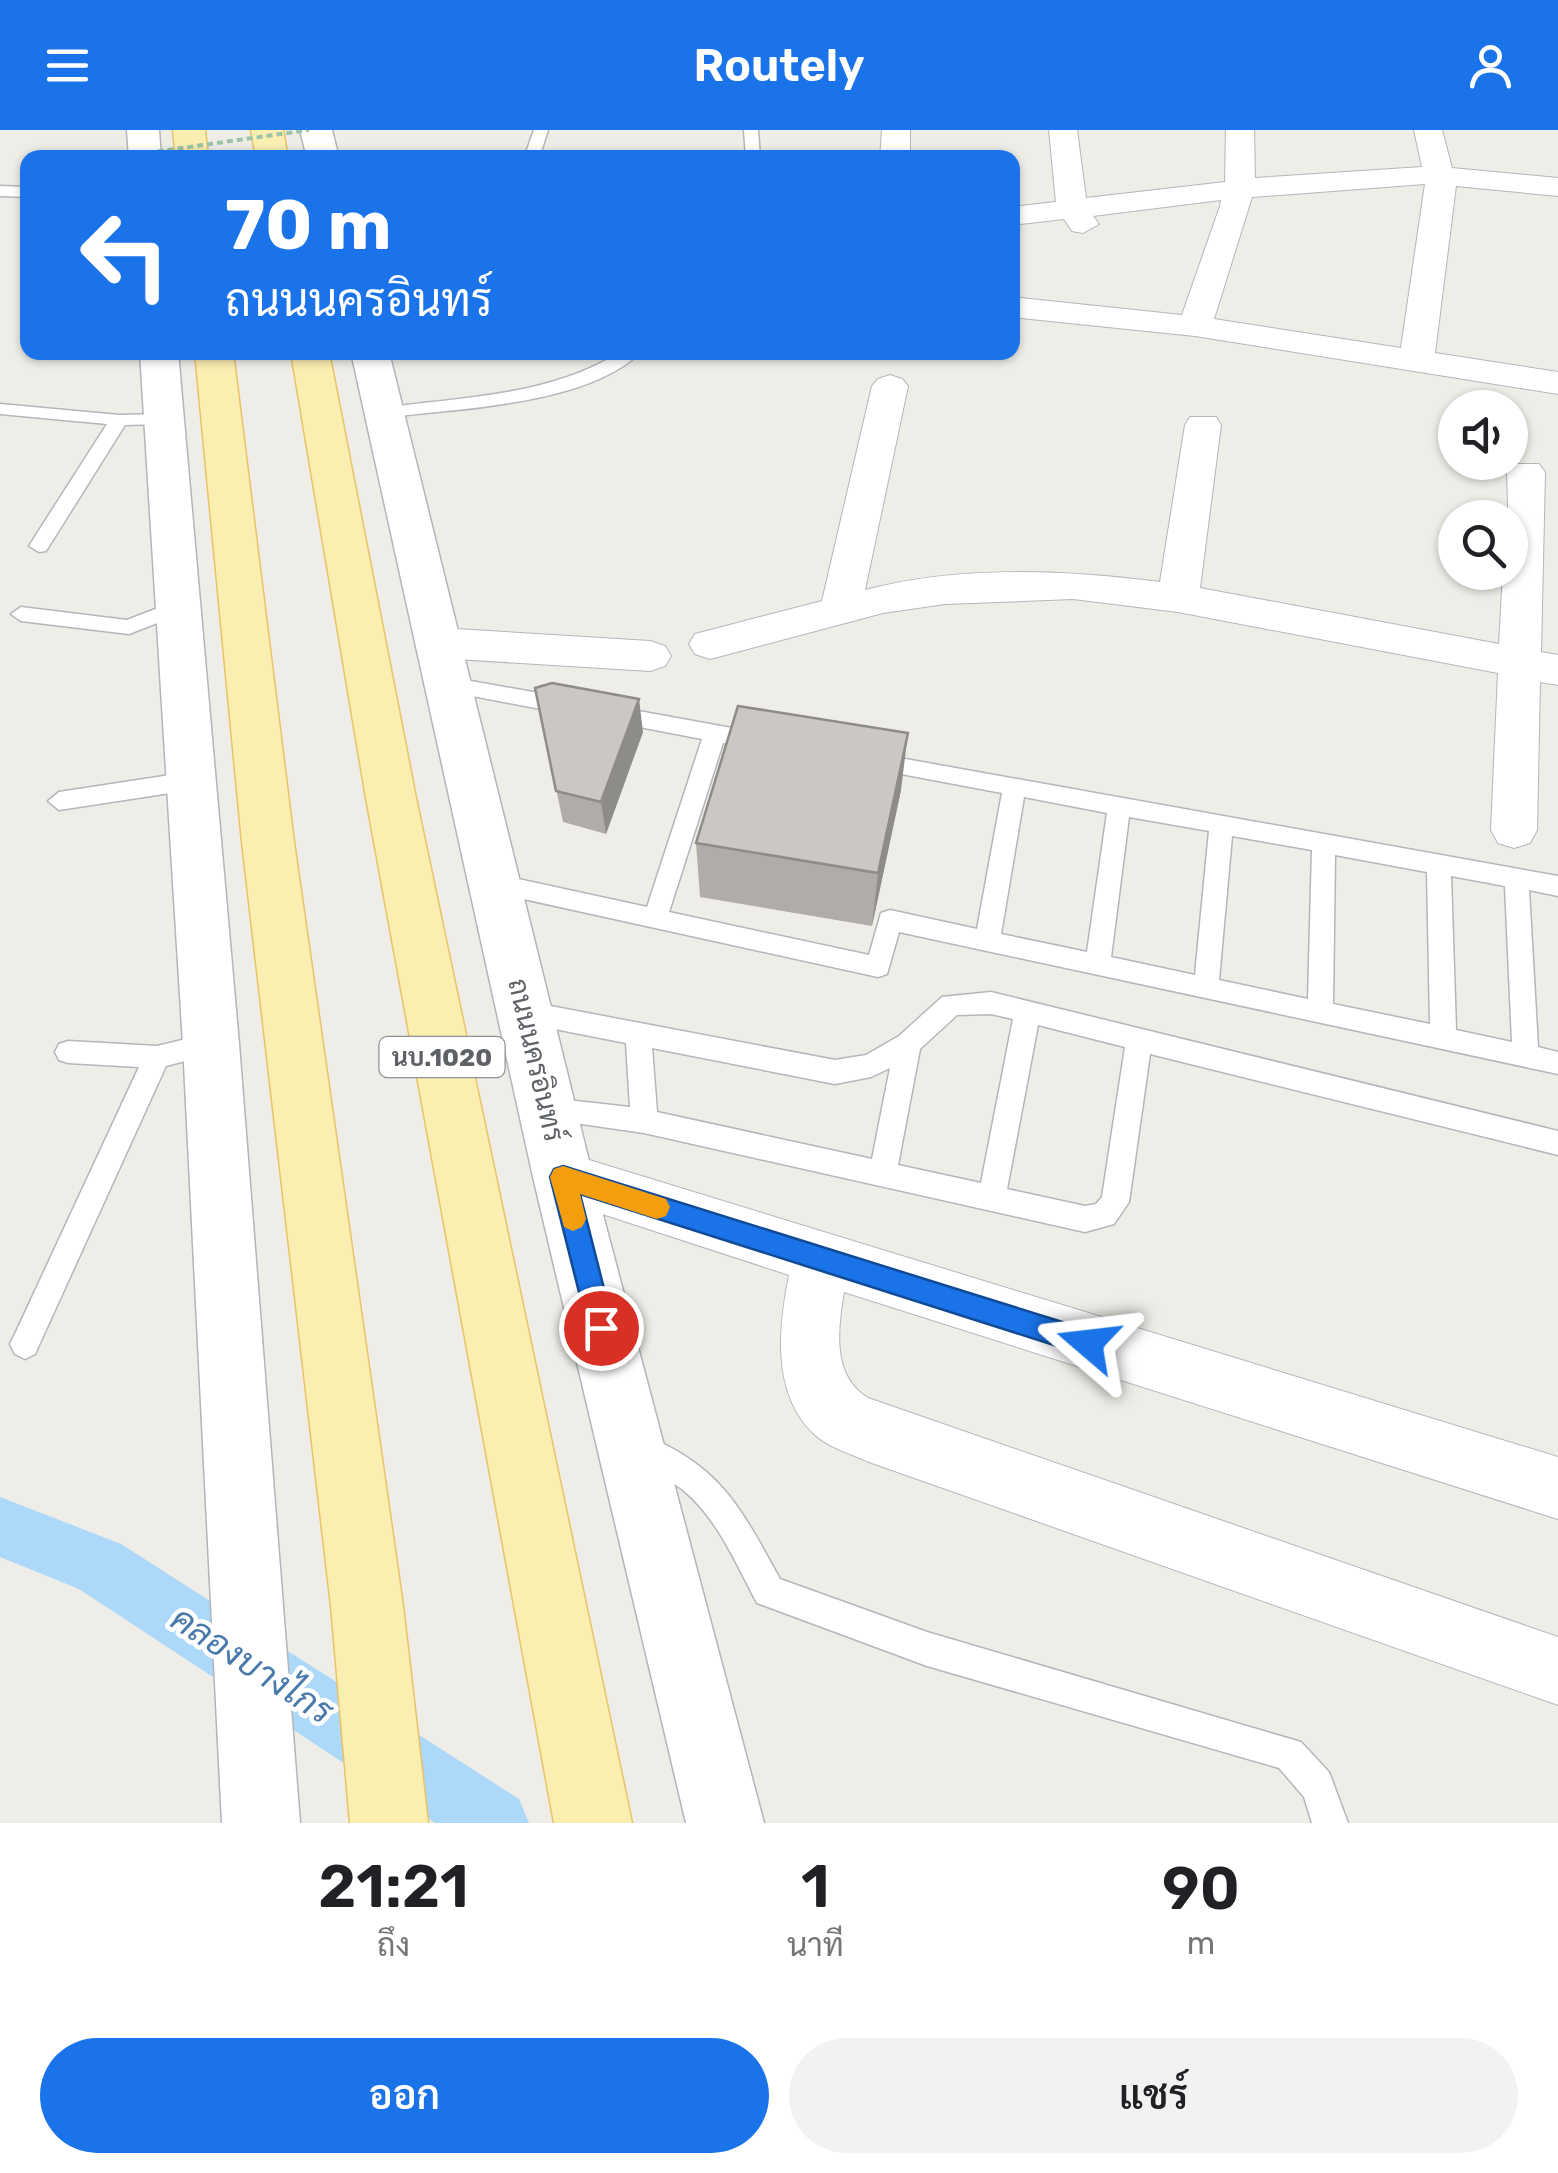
<!DOCTYPE html>
<html lang="th">
<head>
<meta charset="utf-8">
<style>
  body { margin:0; font-family:Rubik,Sarabun,sans-serif; background:#f2f2f2; color:#202124; height:100vh; display:flex; flex-direction:column; font-size:38px; white-space:nowrap }
  * { box-sizing:border-box; margin:0 }
  p { font-size:32px; color:#757577 }
  .icon { flex:none; width:55px; height:55px; fill:none; stroke:currentColor; stroke-width:2; stroke-linecap:round; stroke-linejoin:round }
  .map { position:relative; height:1693px; overflow:hidden }
  .panel { display:flex; flex-direction:column; background:#fff; flex:1 }
  .panel>* { flex:none }
  .hud { position:absolute; left:20px; top:20px; width:1000px; height:210px; border-radius:20px; box-shadow:0 2px 8px #0004; background:#1a73e8; color:#fff; overflow:hidden }
  .controls { position:absolute; left:1438px; top:260px; display:grid; gap:20px }
  .controls a { display:grid; place-items:center; width:90px; height:90px; border-radius:50%; background:#fff; box-shadow:0 2px 8px #0004; font-size:50px }
  .pin { position:absolute; display:grid; place-items:center; width:85px; height:85px; color:#fff; margin:-42px; border:5px solid #fff; border-radius:50%; box-shadow:0 2px 10px #0007 }
  .me { position:absolute; width:110px; margin:-55px; rotate:287deg; stroke-linejoin:round; filter:drop-shadow(0 0 8px #0008) }
  .turn { display:flex; align-items:center; gap:35px; height:210px; padding:0 40px; font-size:45px }
  .turn .icon { width:130px; height:130px; stroke-width:2.5 }
  .turn b { display:block; font-size:70px; line-height:85px }
  .eta { display:flex; justify-content:space-evenly; align-items:center; height:170px; text-align:center }
  .eta b { font-size:60px; font-weight:600; line-height:70px }
  .action { display:flex; gap:20px; margin-top:auto; padding:20px 40px }
  .action a { flex:1; height:115px; border-radius:60px; background:#1a73e8; color:#fff; font-size:40px; font-weight:600; line-height:115px; text-align:center }
  .action a+a { background:#f2f2f2; color:#202124 }
  header { display:flex; justify-content:space-between; align-items:center; height:130px; padding:0 40px; background:#1a73e8; color:#fff; font-size:45px; font-weight:600 }
  .map>svg:first-child { display:block }
  .lines { fill:none; stroke-linecap:round; stroke-linejoin:round }
  .canal { fill:#acd8fa; fill-rule:evenodd }
  .service-casing { stroke:#b4b6ba; stroke-width:3 }
  .minor-casing { stroke:#b4b6ba; stroke-width:2 }
  .secondary-casing { stroke:#b3b5ba; stroke-width:3 }
  .primary-casing { stroke:#e9c366; stroke-width:3 }
  .service { fill:#fff; fill-rule:evenodd }
  .minor { fill:#fff; fill-rule:evenodd }
  .secondary { fill:#fff; fill-rule:evenodd }
  .primary { fill:#faeeb1; fill-rule:evenodd }
  .path-bridge { stroke:#9dc3a8; stroke-width:4; stroke-dasharray:6 4; stroke-linecap:butt }
  .wall { fill:#afaca9 }
  .shaded-wall { fill:#8e8c89 }
  .building { fill:#cbc8c4; stroke:#8e8c89; stroke-width:2.5 }
  .route { fill:#1a73e8; stroke:#114b97; stroke-width:2.5 }
  .slow { fill:#f59e0b }
  .labels { text-anchor:middle; dominant-baseline:central; stroke-width:9; stroke-linejoin:round; paint-order:stroke }
  .shield { fill:#fff; stroke:#8e9094; stroke-width:2.5 }
  .shield-label { font-size:25px; font-weight:bold; fill:#5e6166 }
  .street-label { font-size:28px; fill:#5e6166; stroke:#fff }
  .near-water-label { font-size:35px; font-style:italic; fill:#4979ac; stroke:#fff }
</style>
</head>
<body>
<header><svg class="icon" aria-label="menu" viewBox="0 0 24 24"><path d="M4 6h16M4 12h16M4 18h16"/></svg>Routely<svg class="icon" aria-label="person" viewBox="0 0 24 24"><circle cx="12" cy="8" r="4"/><path d="M4 21q1-7 8-7t8 7"/></svg></header>
<div class="map">
<svg width="1558" height="1693" viewBox="0 0 1558 1693">
  <rect width="100%" height="100%" fill="#efede7"/>
  <g class="lines">
    <path class="canal" d="M0,1367L121,1414L519,1669L529,1693H435L79,1459L0,1427Z"/>
    <defs>
      <g id="service">
        <path d="M534,0H548L539,28H524Z"/>
        <path d="M744,0H758L760,28H746Z"/>
        <path d="M66,22L75,28H60Z"/>
        <path d="M0,56L28,57V67L0,66Z"/>
        <path d="M620,222H641C586,276 457,278 383,288L374,283L383,278C462,267 551,266 620,222Z"/>
        <path d="M0,274L119,285L164,284L173,289L164,294L125,295L46,421L39,422L29,416L107,294L0,284Z"/>
        <path d="M176,471L183,473V483L129,504L21,491L11,484L21,477L127,490Z"/>
        <path d="M449,547L572,569L583,577L572,585L441,560L438,555L441,550Z"/>
        <path d="M611,576L759,603L770,611L759,619L723,613L669,782L869,825L881,783L890,780L977,799L1002,663L864,637L861,631L872,623L1558,746V766L1529,760L1538,917L1558,922V944L899,802L887,844L878,847L487,761L483,754L495,744L647,777L702,609L603,590L600,584L603,578ZM1024,667L1107,683L1087,822L1001,804ZM1129,687L1209,701L1195,845L1111,827ZM1232,706L1312,720L1308,869L1219,850ZM1335,725L1427,742L1430,894L1333,874ZM1451,746L1505,756L1512,912L1456,900Z"/>
        <path d="M190,642L201,651L190,660L59,680L48,671L59,662Z"/>
        <path d="M991,862L1558,1001V1025L1150,924L1129,1072L1114,1094L1085,1102L644,1003L540,988L536,980L540,972L549,968L630,977L626,913L524,893L515,890L511,882L515,874L524,871L835,930L866,925L899,906L942,867ZM991,884L1013,889L981,1053L898,1035L920,919L957,885ZM1038,895L1125,917L1102,1067L1096,1074L1085,1076L1007,1059ZM652,918L835,954L871,947L890,938L872,1029L657,982Z"/>
        <path d="M211,903L220,906L224,914L220,922L166,936L35,1224L25,1229L15,1224L10,1214L15,1204L139,937L68,933L59,930L55,922L59,914L68,911L157,916Z"/>
        <path d="M642,1304C722,1337 740,1377 780,1449L927,1502L1301,1612L1329,1642L1348,1693H1312L1304,1667L1279,1638L927,1536L757,1473C736,1434 718,1389 683,1360C665,1346 636,1341 627,1319L631,1308Z"/>
      </g>
      <g id="minor">
        <path d="M882,0H910V28H880Z"/>
        <path d="M1049,0H1077L1086,68L1225,52L1226,0H1254L1255,48L1422,37L1414,0H1442L1452,38L1558,48V66L1456,56L1435,223L1558,242V264L1195,206L1012,187V167L1182,185L1220,76L1221,70L1093,86L1099,94L1083,103L1072,101L1064,89L1012,95V77L1056,72ZM1425,54L1401,218L1214,189L1252,67Z"/>
        <path d="M890,245L902,249L908,256L865,460C961,435 1063,440 1160,452L1185,295L1190,287H1216L1221,295L1200,458L1499,514L1503,442H1510L1507,342L1513,334H1539L1545,342L1541,522L1558,525V555L1540,552L1537,700L1530,713L1514,718L1498,713L1491,700L1498,543L1178,482L1073,469L945,474L883,483L710,529L695,524L689,514L695,504L822,471L872,256L878,249Z"/>
        <path d="M439,498L650,511L665,516L671,526L665,536L650,541L439,528L424,523L418,513L424,503Z"/>
        <path d="M563,1022L1558,1327V1389L844,1162C838,1199 831,1245 868,1268L1558,1507V1575L869,1332C851,1324 827,1317 813,1303C771,1262 779,1195 789,1145L544,1065L535,1047L544,1029Z"/>
      </g>
      <g id="secondary">
        <path d="M127,0H159L161,28H129Z"/>
        <path d="M300,0H332L339,28H307Z"/>
        <path d="M140,222H178L239,914L300,1693H222L183,914Z"/>
        <path d="M351,222H389L593,1047L764,1693H686L533,1047Z"/>
      </g>
      <g id="primary">
        <path d="M173,0H205L208,28H176Z"/>
        <path d="M251,0H283L288,28H256Z"/>
        <path d="M195,222H233L294,712L403,1476L428,1693H350L331,1476L242,712Z"/>
        <path d="M291,222H329L416,668L632,1693H554L366,668Z"/>
      </g>
    </defs>
    <use href="#service" class="service-casing"/>
    <use href="#minor" class="minor-casing"/>
    <use href="#secondary" class="secondary-casing"/>
    <use href="#primary" class="primary-casing"/>
    <use href="#service" class="service"/>
    <use href="#minor" class="minor"/>
    <use href="#secondary" class="secondary"/>
    <use href="#primary" class="primary"/>
    <path class="path-bridge" d="M118,27L309,0"/>
  </g>
  <g class="wall">
    <path d="M535,558L643,602L606,704L563,692Z"/>
    <path d="M901,660L872,796L700,767L696,713Z"/>
  </g>
  <g class="shaded-wall">
    <path d="M639,569L643,602L606,704L601,672Z"/>
    <path d="M908,603L901,660L872,796L878,743Z"/>
  </g>
  <g class="building">
    <path d="M552,553L639,569L601,672L556,661L535,558Z"/>
    <path d="M738,576L908,603L878,743L696,713Z"/>
  </g>
  <path class="route" d="M563,1036L1088,1200L1098,1204L1101,1213L1098,1222L1088,1226L580,1064L614,1198L610,1208L601,1212L592,1208L588,1198L550,1047L554,1039Z"/>
  <path class="slow" d="M563,1036L666,1069L670,1077L666,1086L657,1089L580,1064L586,1089L582,1097L573,1101L564,1097L550,1047L554,1039Z"/>
  <g class="labels">
    <rect class="shield" x="379.5" y="907" width="125" height="40" rx="8"/>
    <g class="shield-label">
      <text x="442" y="927">นบ.1020</text>
    </g>
    <g class="street-label">
      <text transform="translate(536 930) rotate(77)">ถนนนครอินทร์</text>
    </g>
    <g class="near-water-label">
      <text transform="translate(252 1535) rotate(33)">คลองบางไกร</text>
    </g>
  </g>
</svg>
<div class="controls">
<a><svg class="icon" aria-label="sound" viewBox="0 0 24 24"><path d="M4 9h4l5-4v14l-5-4H4zM17 9q2 3 0 6"/></svg></a>
<a><svg class="icon" aria-label="search" viewBox="0 0 24 24"><circle cx="10" cy="10" r="6"/><path d="M15 15l6 6"/></svg></a>
</div>
<div class="pin" style="left:601px;top:1198px;background:#d93025"><svg class="icon" aria-label="arrive" viewBox="0 0 24 24"><path d="M6 21V4h12l-3 4 3 4H6"/></svg></div>
<svg class="me" style="left:1088px;top:1213px" viewBox="-20 -20 40 40"><path d="M0-17L14 15 0 8-14 15z" fill="#1a73e8" stroke="#fff" stroke-width="4"/></svg>
<div class="hud">
<div class="turn"><svg class="icon" aria-label="left" viewBox="0 0 24 24"><path d="M17 20v-9H6M10 6l-5 5 5 5"/></svg><div><b>70 m</b>ถนนนครอินทร์</div></div>
</div>
</div>
<section class="panel">
<div class="eta">
<div><b>21:21</b><p>ถึง</p></div>
<div><b>1</b><p>นาที</p></div>
<div><b>90</b><p>m</p></div>
</div>
<div class="action"><a>ออก</a><a>แชร์</a></div>
</section>
</body>
</html>
